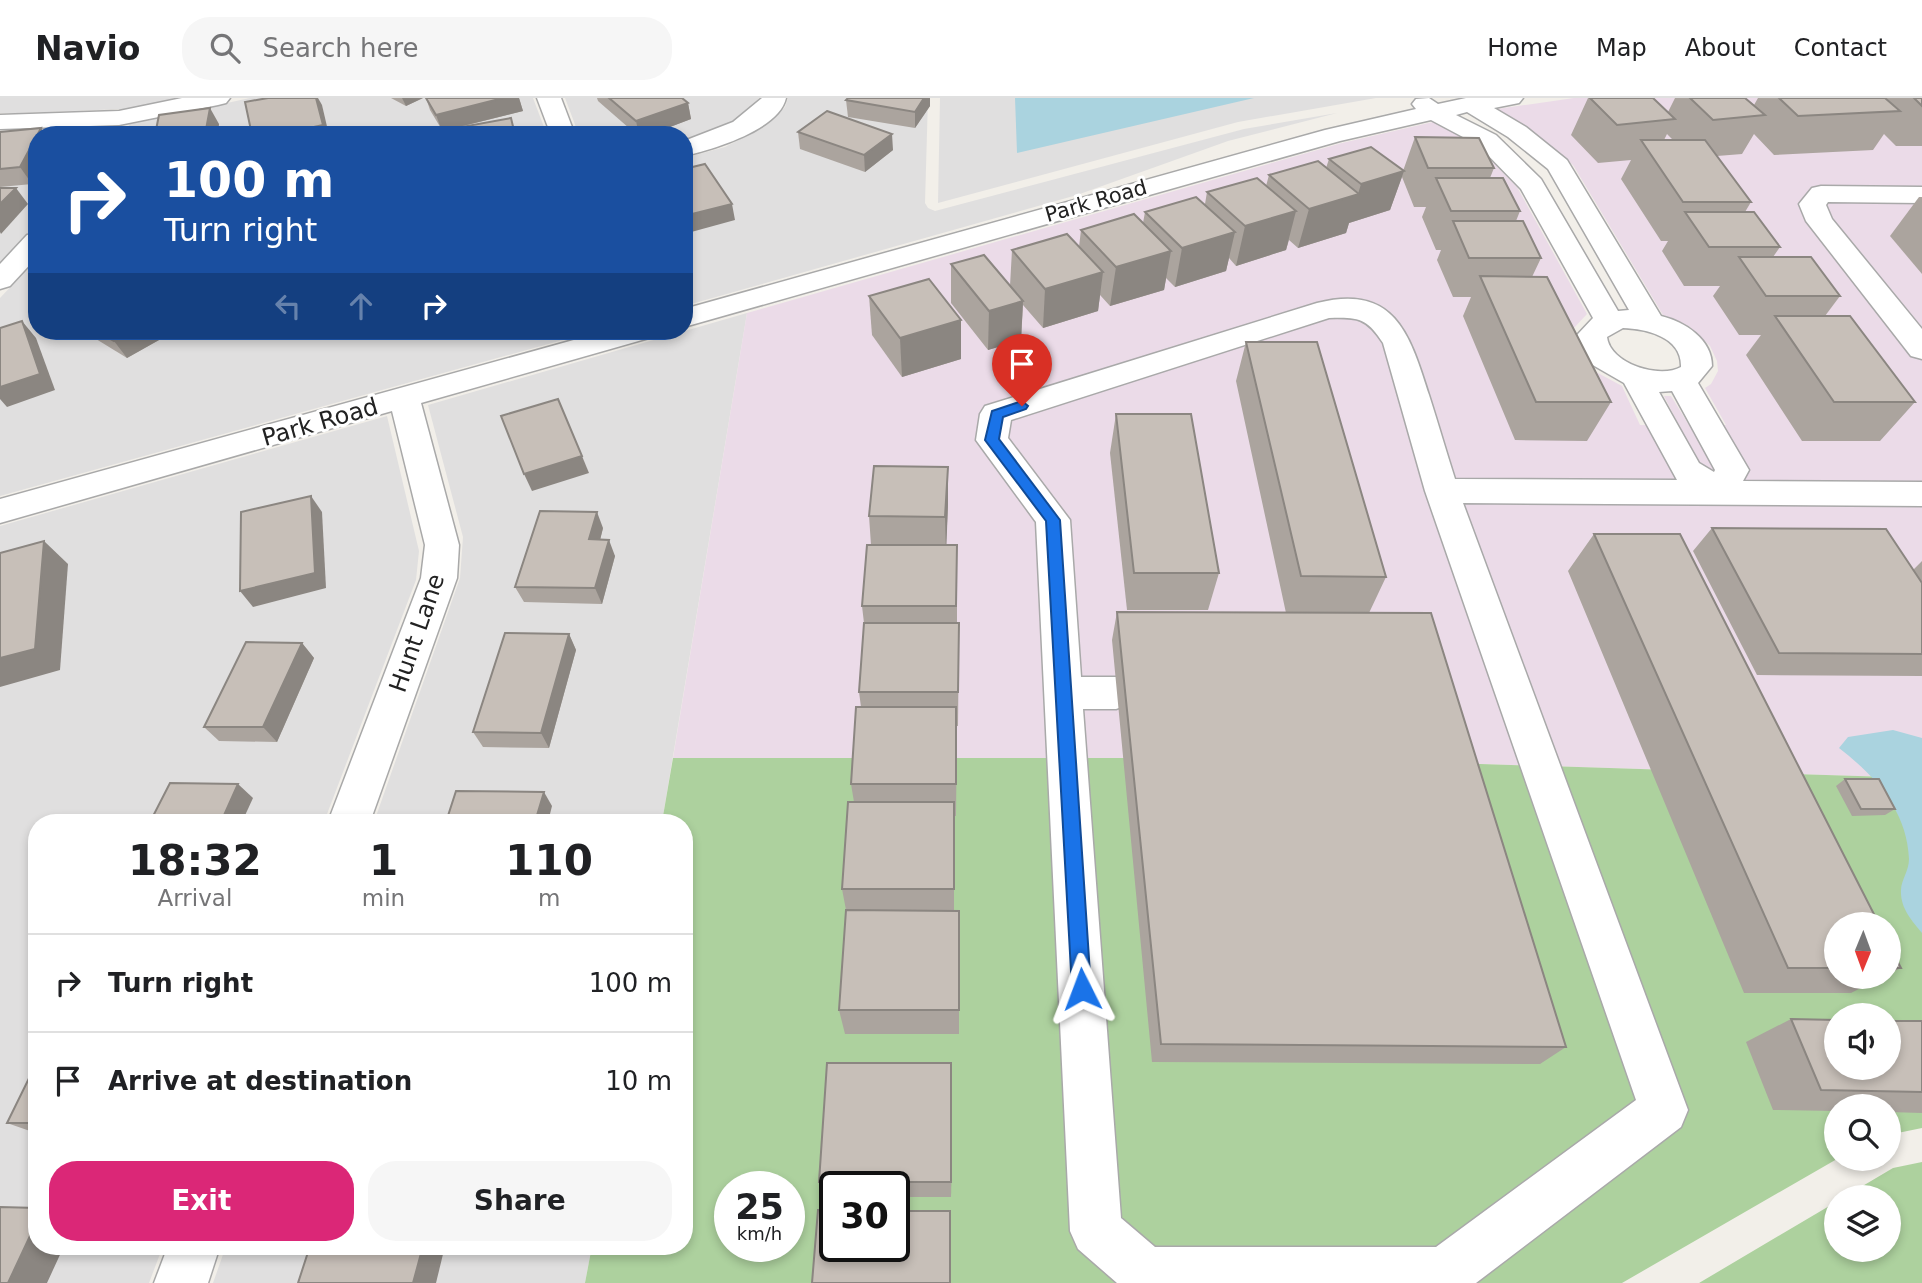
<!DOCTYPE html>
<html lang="en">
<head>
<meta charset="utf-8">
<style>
  body { margin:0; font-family:"DejaVu Sans",sans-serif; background:#f6f6f6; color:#202124; height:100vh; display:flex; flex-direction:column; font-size:26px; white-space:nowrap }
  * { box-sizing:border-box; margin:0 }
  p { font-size:23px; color:#757577 }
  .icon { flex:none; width:38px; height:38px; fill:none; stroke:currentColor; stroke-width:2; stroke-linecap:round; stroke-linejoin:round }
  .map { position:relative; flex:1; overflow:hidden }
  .side { position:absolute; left:28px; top:716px; width:665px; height:441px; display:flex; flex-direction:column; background:#fff; border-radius:28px; box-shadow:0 4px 10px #0003 }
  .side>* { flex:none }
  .banner { position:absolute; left:28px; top:28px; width:665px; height:214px; border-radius:28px; box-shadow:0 4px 10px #0003; background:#1a4fa0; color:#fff; overflow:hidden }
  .needle { width:46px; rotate:181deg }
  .controls { position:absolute; left:1824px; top:814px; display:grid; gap:14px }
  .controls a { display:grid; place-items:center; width:77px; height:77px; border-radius:50%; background:#fff; box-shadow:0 4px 10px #0003; font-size:35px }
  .speed { position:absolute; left:714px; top:1073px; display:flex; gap:14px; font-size:35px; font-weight:700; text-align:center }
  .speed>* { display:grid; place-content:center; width:91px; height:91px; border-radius:50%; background:#fff; box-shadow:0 4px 10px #0003; line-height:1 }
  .speed small { font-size:18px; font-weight:400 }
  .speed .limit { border:4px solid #111; border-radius:10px; background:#fff; color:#111 }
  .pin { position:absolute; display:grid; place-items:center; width:60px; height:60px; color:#fff; margin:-72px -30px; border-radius:50% 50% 50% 0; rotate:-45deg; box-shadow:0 0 7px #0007 }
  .pin .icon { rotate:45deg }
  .me { position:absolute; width:77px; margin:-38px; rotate:357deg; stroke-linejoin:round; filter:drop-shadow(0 0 5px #0008) }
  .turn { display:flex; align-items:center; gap:24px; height:147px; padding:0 21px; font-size:32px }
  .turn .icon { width:91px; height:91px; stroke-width:2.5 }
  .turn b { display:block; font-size:49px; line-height:60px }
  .lanes { display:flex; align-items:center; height:66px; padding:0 21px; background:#0003; justify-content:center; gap:35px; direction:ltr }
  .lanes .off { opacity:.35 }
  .eta { display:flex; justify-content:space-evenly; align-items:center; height:119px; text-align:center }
  .eta b { font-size:42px; font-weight:700; line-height:49px }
  .action { display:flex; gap:14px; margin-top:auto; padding:14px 21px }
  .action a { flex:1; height:80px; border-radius:28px; background:#db2777; color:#fff; font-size:28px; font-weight:700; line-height:80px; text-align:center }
  .action a+a { background:#f6f6f6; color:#202124 }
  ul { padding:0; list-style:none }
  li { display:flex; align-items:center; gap:21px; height:98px; padding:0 21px; border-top:2px solid #e0e0e0 }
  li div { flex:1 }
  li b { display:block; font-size:26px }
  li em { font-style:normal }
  header { display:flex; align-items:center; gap:42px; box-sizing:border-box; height:98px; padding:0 35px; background:#fff; border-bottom:2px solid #e0e0e0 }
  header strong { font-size:33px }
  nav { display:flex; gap:38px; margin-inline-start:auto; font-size:24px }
  .search { width:490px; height:63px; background:#f6f6f6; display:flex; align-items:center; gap:18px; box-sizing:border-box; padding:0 24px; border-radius:28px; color:#757577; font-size:26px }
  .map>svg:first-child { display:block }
  .residential { fill:#e0dfdf }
  .industrial { fill:#ebdbe8 }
  .forest { fill:#add19e; fill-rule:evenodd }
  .water { fill:#aad3df }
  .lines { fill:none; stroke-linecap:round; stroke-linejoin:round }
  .street-casing { stroke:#a9a9a9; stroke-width:3 }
  .street { fill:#fff; fill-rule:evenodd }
  .wall { fill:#aba49e; fill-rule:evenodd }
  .shaded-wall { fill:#8b8681 }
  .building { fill:#c7bfb8; stroke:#8b8681; stroke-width:2 }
  .route { fill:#1a73e8; stroke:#114b97; stroke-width:2 }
  .labels { text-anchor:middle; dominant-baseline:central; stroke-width:6; stroke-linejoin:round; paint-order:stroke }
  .far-street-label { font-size:21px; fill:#222; stroke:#fff }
  .street-label { font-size:24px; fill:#222; stroke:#fff }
</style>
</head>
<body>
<header>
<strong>Navio</strong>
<div class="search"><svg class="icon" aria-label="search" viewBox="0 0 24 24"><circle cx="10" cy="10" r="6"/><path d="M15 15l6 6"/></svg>Search here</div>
<nav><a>Home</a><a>Map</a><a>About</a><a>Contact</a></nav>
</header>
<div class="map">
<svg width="1922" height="1185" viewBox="0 0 1922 1185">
  <rect width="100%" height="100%" fill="#f2efe9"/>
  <g class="residential">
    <path d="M0,0H183L124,11L19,15H0Z"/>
    <path d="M250,0H533L547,37H123L130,26Z"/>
    <path d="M565,0H759L741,20L714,34L684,42V37H579Z"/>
    <path d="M788,0H928L925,105L928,110L935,113L1244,31L1337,15L1228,43L1077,97L684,208V60L725,49L764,29L785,9Z"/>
    <path d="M940,0H1376L1238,24L938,105Z"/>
    <path d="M98,29L93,37H37V120L26,138L0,164V33Z"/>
    <path d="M37,161V233H595L0,398V200Z"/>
    <path d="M747,215L662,724H374L460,480L463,439L428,307Z"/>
    <path d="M387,318L419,453L416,482L324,724H37V1148H163L149,1185H0V428Z"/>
    <path d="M226,1148H592L585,1185H213Z"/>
  </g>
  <path class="industrial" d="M1574,0H1922V680L1294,660H673L747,215L1342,45L1433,24L1476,47L1517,89L1587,216L1573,231L1578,255L1596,274L1622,288L1640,327L1679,328L1664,298H1671L1689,327H1726L1705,290L1711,286L1718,273L1717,263L1710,248L1690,229L1663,217L1573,67L1529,31L1497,11Z"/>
  <g class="forest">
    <path d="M673,660H1294L1922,680V1030L1888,1037V1008H1836L1837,1061L1622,1185H585L592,1148H684V724H662ZM1836,826H1888V878H1836ZM1836,917H1888V970H1836ZM730,1088H789V1148H730ZM835,1088H894V1148H835Z"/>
    <path d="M1922,1064V1185H1699L1836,1104V1152H1888V1099H1844L1893,1070Z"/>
  </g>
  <g class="water">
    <path d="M1015,0H1254L1017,55Z"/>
    <path d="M1893,632L1922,640V835C1912,823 1900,810 1901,792C1901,782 1909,773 1909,761C1907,712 1875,678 1839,650L1848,639Z"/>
  </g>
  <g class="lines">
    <defs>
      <g id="street">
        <path d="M182,0H230L226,5L218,7L119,27L0,31V17L119,13Z"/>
        <path d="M537,0H561L575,37H551Z"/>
        <path d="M762,0H786C779,32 712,52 684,58V43L733,24Z"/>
        <path d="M1429,0L1438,6L1466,0H1523L1519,5L1494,10L1526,29L1567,62L1661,218C1685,224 1712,241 1712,268L1698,285L1749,372L1743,383L1922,384V408L1463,405L1688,1012L1681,1029L1476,1185H1117L1078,1151L1070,1133L1036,424L976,342L980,316L985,308L1317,205C1395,185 1410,237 1429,297C1438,325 1446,353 1455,381L1677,382L1624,285L1591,266L1578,248L1577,237L1593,220L1521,91L1478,47L1431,22L1340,43L684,229V211L1325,32L1416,11L1412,6L1416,1ZM1467,14L1508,39L1548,71L1629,212L1618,213L1541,81L1496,37L1456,17ZM1329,220C1358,219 1367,220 1383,245L1425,393L1636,1002L1436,1149H1155L1121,1120L1083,611H1116L1130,606L1135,595L1130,584L1116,579H1081L1070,422L1008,340L1011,322ZM1623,230C1647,231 1682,239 1681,269C1660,281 1610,266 1607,239ZM1672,293L1715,372L1714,374L1699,365L1659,294Z"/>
        <path d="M1821,88L1922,89V105L1828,104L1826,107L1832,121L1922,231V261L1911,258L1806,123L1799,106L1812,90Z"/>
        <path d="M37,135V159L10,188L0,191V166L27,137Z"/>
        <path d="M606,233H654L649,240L421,305L459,447L457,480L370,724H328L421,480L425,447L392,313L0,425V401Z"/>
        <path d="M168,1148H220L208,1185H154Z"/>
      </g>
    </defs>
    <use href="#street" class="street-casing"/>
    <use href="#street" class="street"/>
  </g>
  <g class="wall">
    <path d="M391,0H423L406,8Z"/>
    <path d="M426,0H519L523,13L456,30L511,20L516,37H434L442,32L430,12Z"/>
    <path d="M597,0H682L688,5L691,21L649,37H637L598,3Z"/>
    <path d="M1588,0H1653L1668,14L1675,0H1745L1754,7L1758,0H1922V48H1896L1884,36L1873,52L1774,57L1754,36L1742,56L1717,58L1751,104L1745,114L1780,149L1773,159L1840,198L1825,218L1915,304L1880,343H1802L1746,257L1761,237H1739L1713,198L1720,188H1684L1662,153L1668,143H1661L1621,81L1631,62L1598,65L1571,37ZM1667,36L1673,42H1664Z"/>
    <path d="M846,2L930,8L915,30L848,19Z"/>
    <path d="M41,30L46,37H37V77L32,86L0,89V34Z"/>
    <path d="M798,34L893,52L865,74L800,51Z"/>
    <path d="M1415,39L1494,70L1490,80L1520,113L1516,123L1541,160L1532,179L1611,304L1587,343L1515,342L1463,218L1471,199H1453L1437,162L1441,152H1436L1422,119L1426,109H1414L1402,79L1390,112L1349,125L1346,135L1298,150L1289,142L1286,152L1236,168L1229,160L1226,173L1175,189L1166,180L1164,192L1110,208L1100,197L1098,213L1043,230L1023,207L1021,242L988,252L951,205V166L1010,188L1012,152L1079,149L1081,132L1143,125L1145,114L1205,106L1207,94L1266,88L1269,77L1326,70L1329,61L1403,73Z"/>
    <path d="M1919,99H1922V176L1890,138Z"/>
    <path d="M869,198L961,261L902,279L872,237Z"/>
    <path d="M83,233H175L127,260Z"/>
    <path d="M1246,244L1386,479L1369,515L1566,949L1540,966L1152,964L1112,542L1117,514L1286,515L1236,283Z"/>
    <path d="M1116,316L1219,475L1208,512H1127L1110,355Z"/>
    <path d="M948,369V407L946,447H957V525H959L958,628H957L956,718H954V813H959V936H845L839,912L846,812L842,791L854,704L851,686L861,609L859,594L864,525L862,508L871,447L869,418Z"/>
    <path d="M603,430L600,442L615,458L602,506L524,504L515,489Z"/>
    <path d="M1712,430L1913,472L1922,463V578L1757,577L1693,453Z"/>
    <path d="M1594,436L1836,826V878H1884L1851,895H1744L1568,473Z"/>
    <path d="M569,536L576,552L549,650L483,649L473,634Z"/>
    <path d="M302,545L314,560L277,644L219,643L204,629Z"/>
    <path d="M1845,681L1895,711L1885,717L1852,718L1836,688Z"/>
    <path d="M1888,845L1901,870L1888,876Z"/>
    <path d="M1791,921L1922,923V1015L1888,1014V1008H1836V1013L1773,1012L1746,944Z"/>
    <path d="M37,964V1033H30L7,1025Z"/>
    <path d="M952,987L951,1099H894V1088H835V1099H827L819,1084Z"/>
  </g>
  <g class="shaded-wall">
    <path d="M316,0H318L322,7L329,37H277Z"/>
    <path d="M402,0H423L406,8Z"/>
    <path d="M503,0H519L523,13L442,33L436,17Z"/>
    <path d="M924,0H930V8L915,30V14Z"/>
    <path d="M688,5L691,21L649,37H639L636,23Z"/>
    <path d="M210,10L219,26L218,37H205Z"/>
    <path d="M41,30L46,37H38Z"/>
    <path d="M892,36L893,52L865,74L864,57Z"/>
    <path d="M37,38V77L32,86L20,69Z"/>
    <path d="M1404,73L1390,112L1349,125L1346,135L1298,150L1309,111L1358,96L1361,86Z"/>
    <path d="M16,90L28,106L1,136L0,134V106Z"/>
    <path d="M732,106L735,122L684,136V118Z"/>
    <path d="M1296,113L1286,152L1236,168L1245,128Z"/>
    <path d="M1235,134L1226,173L1175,189L1182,150Z"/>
    <path d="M1171,153L1164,192L1110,208L1116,169Z"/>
    <path d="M1103,174L1098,213L1043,230L1045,191Z"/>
    <path d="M1023,203L1021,242L988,252L989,213Z"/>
    <path d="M961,222V261L902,279L900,240Z"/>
    <path d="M22,223L36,240L55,292L7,309L0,301V289Z"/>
    <path d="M133,233H175L127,260L114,243Z"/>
    <path d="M582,358L589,375L532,393L524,376Z"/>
    <path d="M948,369V407L946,457L945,419Z"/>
    <path d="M311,398L322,414L326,490L253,509L240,493Z"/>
    <path d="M597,414L603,430L596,458L589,441Z"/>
    <path d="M609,442L615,458L602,506L595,490Z"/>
    <path d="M44,443L68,466L60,572L0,589V560Z"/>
    <path d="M569,536L576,552L549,650L541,635Z"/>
    <path d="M302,545L314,560L277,644L263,629Z"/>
    <path d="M238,686L253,700L242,724H221Z"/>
    <path d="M544,694L552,708L548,724H535Z"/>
    <path d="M951,965L952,987L951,1099Z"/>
    <path d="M37,1123V1148H64L47,1185H8Z"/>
    <path d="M423,1148H445L436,1185H413Z"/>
  </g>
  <g class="building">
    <path d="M268,0H316L323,27L277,37H252L245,4Z"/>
    <path d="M426,0H503L436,17Z"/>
    <path d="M609,0H682L688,5L636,23Z"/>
    <path d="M848,0H924L915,14L846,2Z"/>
    <path d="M1590,0H1653L1675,21L1617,27Z"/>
    <path d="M1690,0H1745L1765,17L1713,22Z"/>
    <path d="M1779,0H1885L1900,13L1798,18Z"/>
    <path d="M1914,0H1922V8Z"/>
    <path d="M210,10L205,37H155L159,17Z"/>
    <path d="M827,13L892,36L864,57L798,34Z"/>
    <path d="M511,20L515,37H434V34Z"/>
    <path d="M41,30L20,69L0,71V34Z"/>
    <path d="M1415,39L1479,40L1494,70H1428Z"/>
    <path d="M1641,42H1705L1751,104H1683Z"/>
    <path d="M1371,49L1404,73L1361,86L1329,61Z"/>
    <path d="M1318,63L1359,96L1309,111L1269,77Z"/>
    <path d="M705,66L732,106L684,118V71Z"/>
    <path d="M1257,80L1296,113L1245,128L1207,94Z"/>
    <path d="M1436,80H1503L1520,113H1451Z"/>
    <path d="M0,90H16L0,106Z"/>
    <path d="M1196,99L1235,134L1182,150L1145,114Z"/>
    <path d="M1685,114H1754L1780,149H1709Z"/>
    <path d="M1134,116L1171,153L1116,169L1081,132Z"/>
    <path d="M1453,123H1523L1541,160H1469Z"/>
    <path d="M1067,136L1103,174L1045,191L1012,152Z"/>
    <path d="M984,157L1023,203L989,213L951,166Z"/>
    <path d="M1739,159H1811L1840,198H1766Z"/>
    <path d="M1480,178L1547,179L1611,304H1536Z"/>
    <path d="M929,181L961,222L900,240L869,198Z"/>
    <path d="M1775,218H1850L1915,304H1834Z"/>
    <path d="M22,223L40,276L0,289V230Z"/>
    <path d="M97,233H133L114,243Z"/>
    <path d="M1246,244H1317L1386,479L1301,478Z"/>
    <path d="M558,301L582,358L524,376L501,318Z"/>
    <path d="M1116,316H1191L1219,475H1134Z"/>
    <path d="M874,368L948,369L945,419L869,418Z"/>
    <path d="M311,398L315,475L240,493L241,414Z"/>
    <path d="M540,413L597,414L589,441L609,442L595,490L515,489Z"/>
    <path d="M1712,430L1886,431L1922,485V556L1779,555Z"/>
    <path d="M1594,436H1680L1879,826H1836V870H1788Z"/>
    <path d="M44,443L35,551L0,560V455Z"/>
    <path d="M867,447H957L956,508H862Z"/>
    <path d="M1117,514L1431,515L1566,949L1161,946Z"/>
    <path d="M864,525H959L958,594H859Z"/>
    <path d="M505,535L569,536L541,635L473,634Z"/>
    <path d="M246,544L302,545L263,629H204Z"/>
    <path d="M856,609H956V686H851Z"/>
    <path d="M1845,681H1879L1895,711H1861Z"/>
    <path d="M170,685L238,686L221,724H150Z"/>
    <path d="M456,693L544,694L535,724H446Z"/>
    <path d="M848,704H954V791H842Z"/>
    <path d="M846,812L959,813V912H839Z"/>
    <path d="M1888,845L1901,870H1888Z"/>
    <path d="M1791,921L1836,922V970H1888V923H1922V994L1821,992Z"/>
    <path d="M37,964V1025H7Z"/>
    <path d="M827,965H951V1084H819Z"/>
    <path d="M0,1109L37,1110V1123L8,1185H0Z"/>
    <path d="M818,1112H835V1148H894V1113H950V1185H812Z"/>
    <path d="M310,1148H423L413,1185H298Z"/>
  </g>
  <path class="route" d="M1022,303L1028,308L1026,311L1003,319L999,341L1060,422L1091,891L1088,897L1082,900L1075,897L1072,891L1046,423L985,342L992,313Z"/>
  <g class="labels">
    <g class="far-street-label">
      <text transform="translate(1096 103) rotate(-16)">Park Road</text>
    </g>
    <g class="street-label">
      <text transform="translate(320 324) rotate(-16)">Park Road</text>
      <text transform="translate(417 535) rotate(-71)">Hunt Lane</text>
    </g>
  </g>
</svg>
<div class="controls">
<a><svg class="needle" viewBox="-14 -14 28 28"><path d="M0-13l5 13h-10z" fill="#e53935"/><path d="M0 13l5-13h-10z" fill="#757577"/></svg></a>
<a><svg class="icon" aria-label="sound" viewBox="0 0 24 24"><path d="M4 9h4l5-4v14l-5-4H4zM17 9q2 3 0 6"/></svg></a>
<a><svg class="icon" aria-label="search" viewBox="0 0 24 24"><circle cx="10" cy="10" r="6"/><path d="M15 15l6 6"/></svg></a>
<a><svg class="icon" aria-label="layers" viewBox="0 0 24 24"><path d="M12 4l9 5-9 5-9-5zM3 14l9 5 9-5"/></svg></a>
</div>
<div class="speed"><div>25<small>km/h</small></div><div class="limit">30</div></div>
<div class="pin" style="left:1022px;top:308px;background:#d93025"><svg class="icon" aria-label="arrive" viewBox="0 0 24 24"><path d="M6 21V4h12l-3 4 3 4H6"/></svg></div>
<svg class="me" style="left:1082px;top:891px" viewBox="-20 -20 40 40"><path d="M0-17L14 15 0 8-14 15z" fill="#1a73e8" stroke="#fff" stroke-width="4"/></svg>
<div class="banner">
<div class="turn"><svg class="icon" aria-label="right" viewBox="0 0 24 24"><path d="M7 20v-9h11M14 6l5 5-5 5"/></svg><div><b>100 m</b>Turn right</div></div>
<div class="lanes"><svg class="icon off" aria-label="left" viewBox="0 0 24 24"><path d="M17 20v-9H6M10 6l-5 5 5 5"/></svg><svg class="icon off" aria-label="ahead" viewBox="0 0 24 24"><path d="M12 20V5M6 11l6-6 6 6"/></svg><svg class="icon" aria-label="right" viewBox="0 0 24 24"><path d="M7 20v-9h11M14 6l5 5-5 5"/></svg></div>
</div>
<section class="side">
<div class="eta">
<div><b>18:32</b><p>Arrival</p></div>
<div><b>1</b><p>min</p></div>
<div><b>110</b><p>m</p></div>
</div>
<ul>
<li><svg class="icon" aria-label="right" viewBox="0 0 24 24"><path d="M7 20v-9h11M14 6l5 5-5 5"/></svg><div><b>Turn right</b></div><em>100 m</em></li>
<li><svg class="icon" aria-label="arrive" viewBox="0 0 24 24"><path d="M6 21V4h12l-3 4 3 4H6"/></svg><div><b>Arrive at destination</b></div><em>10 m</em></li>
</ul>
<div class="action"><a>Exit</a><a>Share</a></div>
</section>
</div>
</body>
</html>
